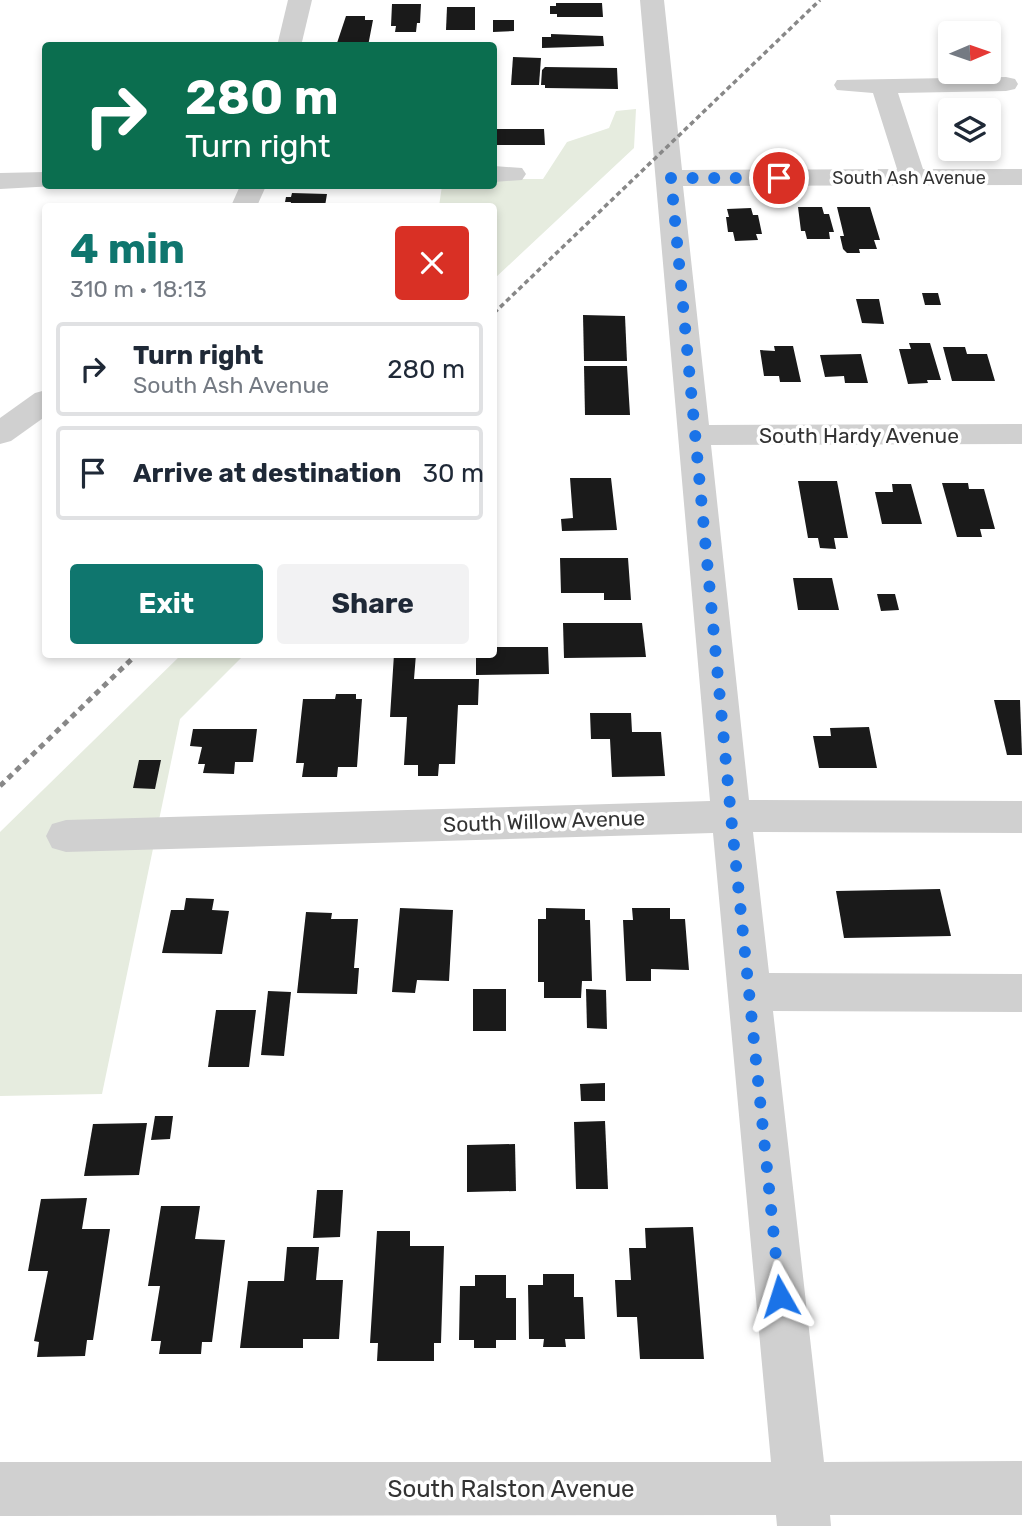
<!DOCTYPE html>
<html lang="en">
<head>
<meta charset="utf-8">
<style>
  body { margin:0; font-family:Rubik,sans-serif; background:#f2f2f3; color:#1f2937; height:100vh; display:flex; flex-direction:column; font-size:26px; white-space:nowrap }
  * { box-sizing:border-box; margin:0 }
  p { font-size:23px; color:#747a83 }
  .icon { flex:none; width:38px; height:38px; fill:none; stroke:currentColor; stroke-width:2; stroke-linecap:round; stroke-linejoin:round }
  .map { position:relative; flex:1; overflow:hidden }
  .drawer { position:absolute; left:42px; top:203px; width:455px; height:455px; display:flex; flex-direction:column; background:#fff; border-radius:7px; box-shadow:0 4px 10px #0003 }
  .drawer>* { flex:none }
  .banner { position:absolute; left:42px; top:42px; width:455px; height:147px; border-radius:7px; box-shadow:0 4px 10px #0003; background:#0b6e4f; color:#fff; overflow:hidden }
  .needle { width:46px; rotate:88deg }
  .fabs { position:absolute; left:938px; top:21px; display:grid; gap:14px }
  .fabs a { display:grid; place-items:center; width:63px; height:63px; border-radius:7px; background:#fff; box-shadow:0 4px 10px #0003; font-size:35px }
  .pin { position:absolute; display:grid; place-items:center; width:60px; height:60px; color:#fff; margin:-30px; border:4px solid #fff; border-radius:50%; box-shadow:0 2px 7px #0007 }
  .me { position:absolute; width:77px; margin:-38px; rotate:354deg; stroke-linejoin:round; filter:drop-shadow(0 0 5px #0008) }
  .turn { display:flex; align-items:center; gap:24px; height:147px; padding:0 28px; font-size:32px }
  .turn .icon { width:91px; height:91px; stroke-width:2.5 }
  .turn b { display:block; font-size:49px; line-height:60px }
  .round { display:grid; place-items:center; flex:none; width:74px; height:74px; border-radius:7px; background:#f2f2f3 }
  .headline { display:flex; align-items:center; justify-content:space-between; height:119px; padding:0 28px }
  h1 { font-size:42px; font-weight:700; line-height:52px; color:#0f766e }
  .button { display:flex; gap:14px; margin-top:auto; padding:14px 28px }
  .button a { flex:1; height:80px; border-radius:7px; background:#0f766e; color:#fff; font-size:28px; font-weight:700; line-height:80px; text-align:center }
  .button a+a { background:#f2f2f3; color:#1f2937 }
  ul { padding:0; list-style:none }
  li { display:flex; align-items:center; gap:21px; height:94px; margin:0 14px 10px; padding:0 14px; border:4px solid #e0e1e3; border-radius:7px }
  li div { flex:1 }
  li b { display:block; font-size:26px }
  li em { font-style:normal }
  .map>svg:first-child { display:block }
  .green { fill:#e6ecdf }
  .building { fill:#1a1a1a }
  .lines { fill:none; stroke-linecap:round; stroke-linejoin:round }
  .minor { fill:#d0d0d0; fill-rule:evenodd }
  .rail-far1 { stroke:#888; stroke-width:3.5; stroke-dasharray:5 3.5; stroke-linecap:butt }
  .rail { stroke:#888; stroke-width:5; stroke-dasharray:6 5; stroke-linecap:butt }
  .route { stroke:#1a73e8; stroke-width:12; stroke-dasharray:0 21.6 }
  .labels { text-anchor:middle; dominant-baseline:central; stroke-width:7; stroke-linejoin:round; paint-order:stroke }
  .far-street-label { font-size:18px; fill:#333; stroke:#fff }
  .street-label { font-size:21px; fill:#333; stroke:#fff }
  .near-street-label { font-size:24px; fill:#333; stroke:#fff }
</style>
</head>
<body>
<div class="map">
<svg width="1022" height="1526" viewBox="0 0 1022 1526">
  <rect width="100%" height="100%" fill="#fff"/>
  <g class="green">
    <path d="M636,109L634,148L494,279V206H439L442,186H494V179H543L567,142L609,128L616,111Z"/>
    <path d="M181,655H244L180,719L102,1094L0,1096V832Z"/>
  </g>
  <g class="building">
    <path d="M556,3H602L603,17H557V14H550V6H556Z"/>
    <path d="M392,4H421L420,23H417L416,32H395L396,26H391Z"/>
    <path d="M447,7H475V30H446Z"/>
    <path d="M346,16H365V20H373L368,46H336Z"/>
    <path d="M493,20H514V31L493,32Z"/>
    <path d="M551,34L603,36L604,46L542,48V37H551Z"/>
    <path d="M513,57L541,58L539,85H511Z"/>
    <path d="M545,67L617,68L618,89L545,88V85H541L542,70Z"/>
    <path d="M494,129H544L545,145H494Z"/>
    <path d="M292,193L327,194L325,206H290L291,202H285L286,197H291Z"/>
    <path d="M798,207H822L824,214H829L834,232H829L830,239H807L805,231H801Z"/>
    <path d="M837,207H870L880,240H874L877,249H859L860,253H847L843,249L840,236H844Z"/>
    <path d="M751,208L753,215H758L762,234H756L758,240L735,241L733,232H728L726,217H729L727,209Z"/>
    <path d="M922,293H938L941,305H925Z"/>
    <path d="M856,299H879L884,324L862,323Z"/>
    <path d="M583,315L625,316L627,361H584Z"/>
    <path d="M909,343H930L941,380H927L928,383L908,384L899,349H911Z"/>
    <path d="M774,346H793L801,382H780L779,376H764L760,350L775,351Z"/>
    <path d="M943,347H965L967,354H987L995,381H952Z"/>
    <path d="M861,354L868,383H845L844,376L825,377L820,355Z"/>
    <path d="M584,366H627L630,415H585Z"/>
    <path d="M570,478H611L617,530L562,531L561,519L573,518Z"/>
    <path d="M798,481H837L848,538H834L836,549L820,548L818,538H808Z"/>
    <path d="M942,483H968L969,489H984L995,529H980L982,537H957Z"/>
    <path d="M892,484H911L922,524H882L875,492H893Z"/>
    <path d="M560,558H628L631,600H604V593H561Z"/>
    <path d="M793,578H832L839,610H798Z"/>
    <path d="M877,594H895L899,610L881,611Z"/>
    <path d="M563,623H642L646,657L564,658Z"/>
    <path d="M494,647H548L549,674L476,675V654H494Z"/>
    <path d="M394,654H416L414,679H479L478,705H458L455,764H439L438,776H418V765H404L407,717H390Z"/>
    <path d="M336,694H356V699H362L357,767H338L337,777H302L304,763H296L303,699H335Z"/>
    <path d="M994,700H1020L1022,755H1007Z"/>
    <path d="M590,713H631L632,732H661L665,776L612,777L610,739H591Z"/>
    <path d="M869,727L877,768H819L813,736H831L830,728Z"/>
    <path d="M193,729H257L253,762H235L234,774L203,773L205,764H198L202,747L190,746Z"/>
    <path d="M139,760H161L155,789L133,788Z"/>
    <path d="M940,889L951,936L844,938L836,891Z"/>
    <path d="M186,898L214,899L212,910L229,911L222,954L162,953L171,910H184Z"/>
    <path d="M400,908L453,910L449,981L417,980L415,993L392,992Z"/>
    <path d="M546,908L585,909V920H590L592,981H582L581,998H544V982H538V919H546Z"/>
    <path d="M632,908H670V919H685L689,970L651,969V981H626L623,920H633Z"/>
    <path d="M306,912L332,913L331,919H358L354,968H359L357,994L297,993Z"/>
    <rect x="473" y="989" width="33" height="42"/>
    <path d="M586,989L606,990L607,1029L587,1028Z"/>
    <path d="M268,991L291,992L284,1056L261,1055Z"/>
    <path d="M216,1010H256L249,1067H208Z"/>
    <path d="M605,1083V1101H581L580,1084Z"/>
    <path d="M155,1116H173L170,1139L151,1140Z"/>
    <path d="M605,1121L608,1189H576L574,1122Z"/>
    <path d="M147,1123L139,1175L84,1176L93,1124Z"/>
    <path d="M515,1144L516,1191L467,1192V1145Z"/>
    <path d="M317,1190H343L340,1237L313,1238Z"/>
    <path d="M87,1198L82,1229H110L93,1340H87L85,1356L37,1357L39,1342L34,1341L48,1271H28L41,1199Z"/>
    <path d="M161,1206H200L195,1239L225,1240L212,1342H202L201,1354H159L161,1341H151L160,1286H148Z"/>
    <path d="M693,1227L704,1359H640L637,1317H617L615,1280H631L629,1248H646L645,1228Z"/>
    <path d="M377,1231H410V1246H444L441,1343H434V1361H377L378,1343H370Z"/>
    <path d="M287,1247H319L316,1280H343L339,1339H303V1348H240L248,1281H284Z"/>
    <path d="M543,1274H574V1297H583L585,1339H565L566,1347H543L544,1339H529L528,1285H543Z"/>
    <path d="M475,1275H506V1298H516V1340H496V1348H474V1340H459L460,1286H475Z"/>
  </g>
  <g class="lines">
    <g class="minor">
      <path d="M288,0H312L301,46H277Z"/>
      <path d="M640,0H664L682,170L897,169L873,93L837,90L834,85L837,80L1006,77L1015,79L1018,84L1015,89L1006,91L898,93L923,169H1022V185L683,186L709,425L1022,424V444L711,445L749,800L1022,801V833L753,832L769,973L1022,974V1012L773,1011L824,1462L1022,1461V1515H830L831,1526H777L776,1515L0,1516V1462H771L713,833L66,852L52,848L46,836L52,824L66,820L710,801Z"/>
      <path d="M494,166L522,168L526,174L522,180L494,182Z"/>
      <path d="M46,172V186H55L0,189V173Z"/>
      <path d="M240,186H266L257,206H231Z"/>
      <path d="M46,390V416L11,441L0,444V418L35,393Z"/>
    </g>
    <path class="rail-far1" d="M494,313L820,0"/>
    <path class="rail" d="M0,786L137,654"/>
  </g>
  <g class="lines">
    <path class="route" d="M779,178H671L731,816L780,1296"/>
  </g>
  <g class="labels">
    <g class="far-street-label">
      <text x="909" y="178">South Ash Avenue</text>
    </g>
    <g class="street-label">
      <text x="859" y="435">South Hardy Avenue</text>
      <text transform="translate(544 821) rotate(-2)">South Willow Avenue</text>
    </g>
    <g class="near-street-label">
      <text x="511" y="1489">South Ralston Avenue</text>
    </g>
  </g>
</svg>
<div class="fabs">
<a><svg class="needle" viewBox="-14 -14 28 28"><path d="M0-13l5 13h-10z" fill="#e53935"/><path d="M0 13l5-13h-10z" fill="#747a83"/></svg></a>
<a><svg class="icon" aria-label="layers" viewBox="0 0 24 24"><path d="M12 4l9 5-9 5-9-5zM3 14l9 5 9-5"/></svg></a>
</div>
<div class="pin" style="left:779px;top:178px;background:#d93025"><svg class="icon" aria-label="arrive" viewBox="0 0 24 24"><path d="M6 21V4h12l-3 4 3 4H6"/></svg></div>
<svg class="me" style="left:780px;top:1296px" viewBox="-20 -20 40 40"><path d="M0-17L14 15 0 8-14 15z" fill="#1a73e8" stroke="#fff" stroke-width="4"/></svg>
<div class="banner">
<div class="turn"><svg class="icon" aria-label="right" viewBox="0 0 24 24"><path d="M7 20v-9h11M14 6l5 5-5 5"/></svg><div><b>280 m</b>Turn right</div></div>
</div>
<section class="drawer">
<div class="headline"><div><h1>4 min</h1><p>310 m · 18:13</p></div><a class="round" style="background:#d93025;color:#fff"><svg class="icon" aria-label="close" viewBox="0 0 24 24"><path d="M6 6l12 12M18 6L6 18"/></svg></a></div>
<ul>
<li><svg class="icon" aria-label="right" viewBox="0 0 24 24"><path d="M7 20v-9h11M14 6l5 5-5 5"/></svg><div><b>Turn right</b><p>South Ash Avenue</p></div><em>280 m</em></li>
<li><svg class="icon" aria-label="arrive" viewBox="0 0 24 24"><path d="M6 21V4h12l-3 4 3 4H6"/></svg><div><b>Arrive at destination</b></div><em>30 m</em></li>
</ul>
<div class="button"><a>Exit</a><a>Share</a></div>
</section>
</div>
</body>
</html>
